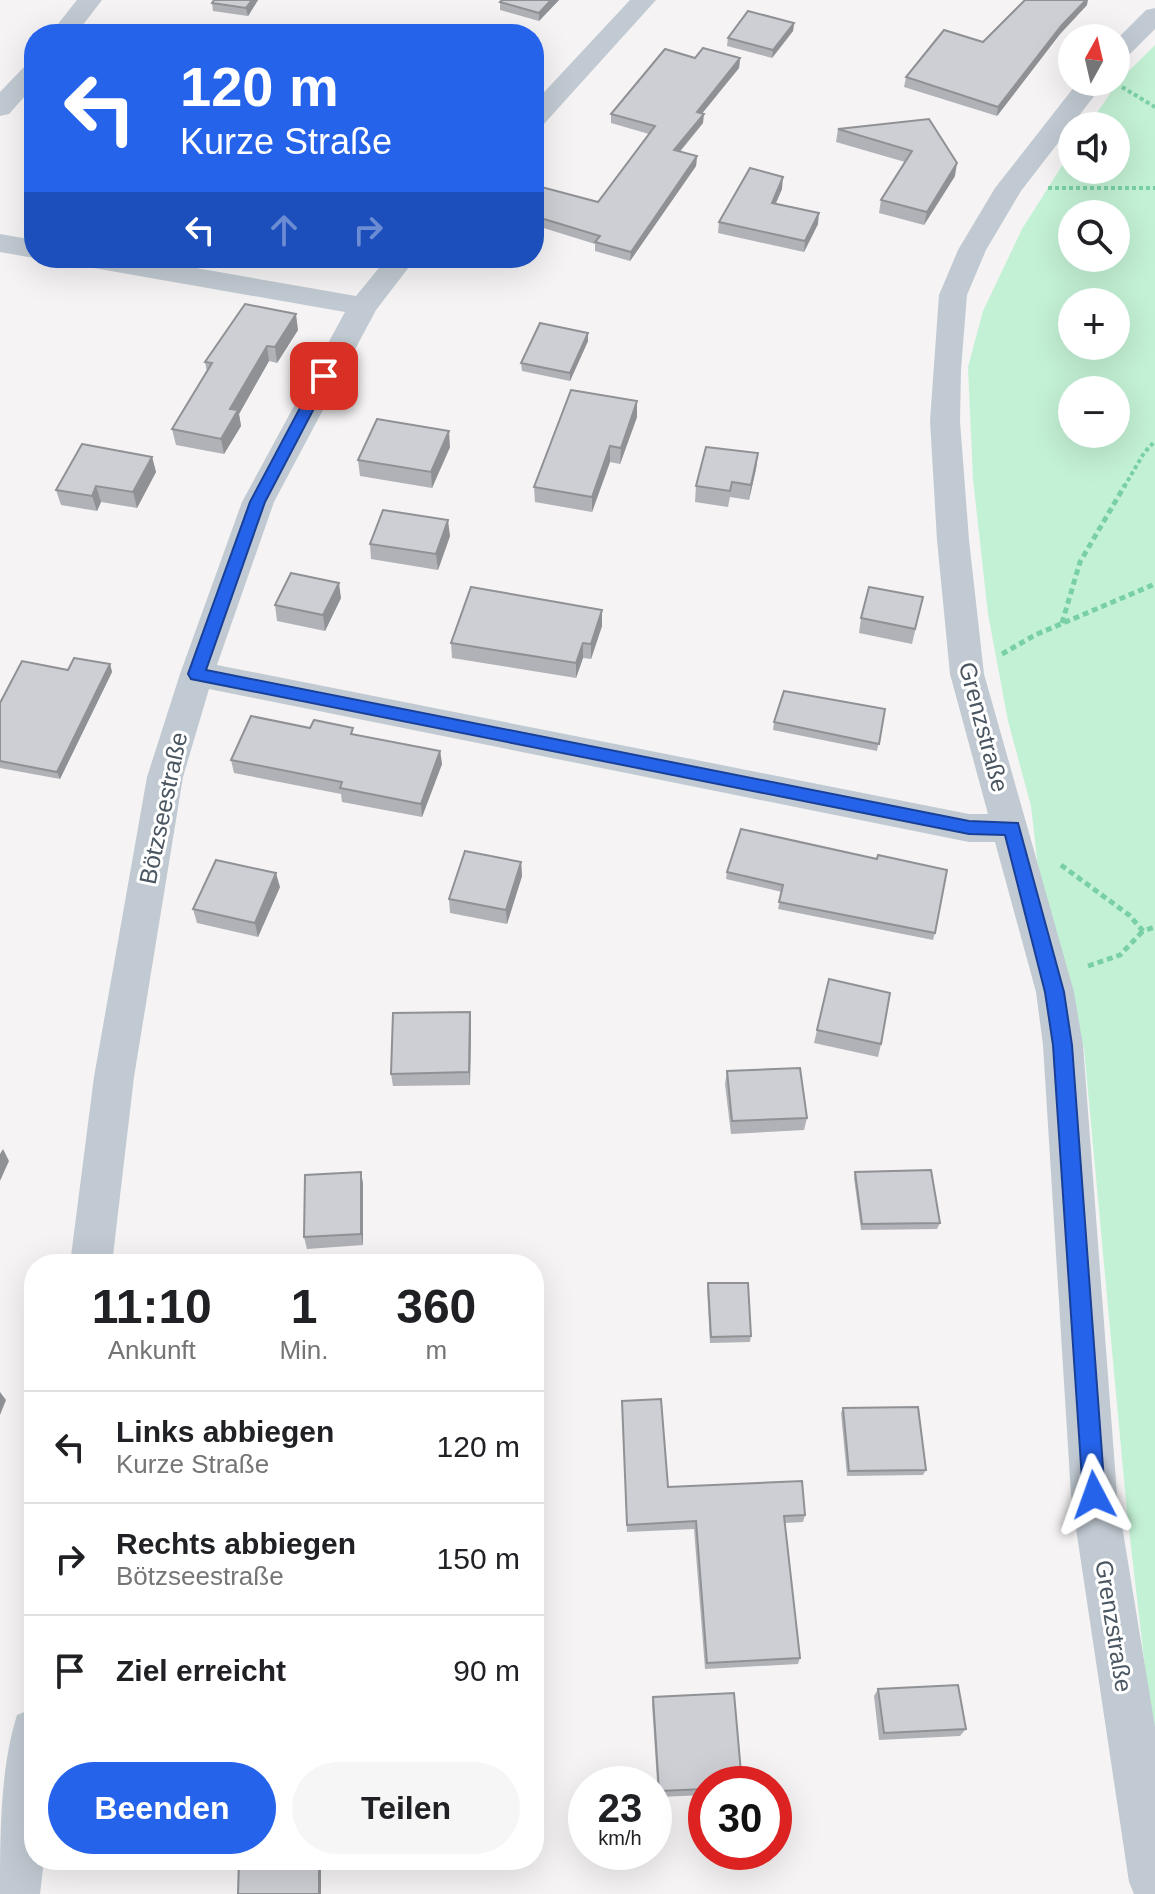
<!DOCTYPE html>
<html lang="de">
<head>
<meta charset="utf-8">
<style>
  body { margin:0; font-family:Helvetica,sans-serif; background:#f6f6f6; color:#202124; height:100vh; display:flex; flex-direction:column; font-size:30px; white-space:nowrap }
  * { box-sizing:border-box; margin:0 }
  p { font-size:26px; color:#757577 }
  .icon { flex:none; width:44px; height:44px; fill:none; stroke:currentColor; stroke-width:2; stroke-linecap:round; stroke-linejoin:round }
  .map { position:relative; flex:1; overflow:hidden }
  .side { position:absolute; left:24px; top:1254px; width:520px; height:616px; display:flex; flex-direction:column; background:#fff; border-radius:32px; box-shadow:0 8px 32px #0002 }
  .side>* { flex:none }
  .top-card { position:absolute; left:24px; top:24px; width:520px; height:244px; border-radius:32px; box-shadow:0 8px 32px #0002; background:#2563eb; color:#fff; overflow:hidden }
  .needle { width:52px; rotate:8deg }
  .controls { position:absolute; left:1058px; top:24px; display:grid; gap:16px }
  .controls a { display:grid; place-items:center; width:72px; height:72px; border-radius:50%; background:#fff; box-shadow:0 8px 32px #0002; font-size:40px }
  .speed { position:absolute; left:568px; top:1766px; display:flex; gap:16px; font-size:40px; font-weight:700; text-align:center }
  .speed>* { display:grid; place-content:center; width:104px; height:104px; border-radius:50%; background:#fff; box-shadow:0 8px 32px #0002; line-height:1 }
  .speed small { font-size:20px; font-weight:400 }
  .speed .limit { border:12px solid #d22; background:#fff; color:#111 }
  .pin { position:absolute; display:grid; place-items:center; width:68px; height:68px; color:#fff; margin:-34px; border-radius:16px; box-shadow:0 4px 12px #0006 }
  .me { position:absolute; width:88px; margin:-44px; rotate:356deg; stroke-linejoin:round; filter:drop-shadow(0 0 6px #0008) }
  .turn { display:flex; align-items:center; gap:28px; height:168px; padding:0 24px; font-size:36px }
  .turn .icon { width:104px; height:104px; stroke-width:2.5 }
  .turn b { display:block; font-size:56px; line-height:68px }
  .lanes { display:flex; align-items:center; height:76px; padding:0 24px; background:#0003; justify-content:center; gap:40px; direction:ltr }
  .lanes .off { opacity:.35 }
  .eta { display:flex; justify-content:space-evenly; align-items:center; height:136px; text-align:center }
  .eta b { font-size:48px; font-weight:600; line-height:56px }
  .action { display:flex; gap:16px; margin-top:auto; padding:16px 24px }
  .action a { flex:1; height:92px; border-radius:48px; background:#2563eb; color:#fff; font-size:32px; font-weight:600; line-height:92px; text-align:center }
  .action a+a { background:#f6f6f6; color:#202124 }
  ul { padding:0; list-style:none }
  li { display:flex; align-items:center; gap:24px; height:112px; padding:0 24px; border-top:2px solid #e0e0e0 }
  li div { flex:1 }
  li b { display:block; font-size:30px }
  li em { font-style:normal }
  .map>svg:first-child { display:block }
  .green { fill:#c3f1d5; fill-rule:evenodd }
  .lines { fill:none; stroke-linecap:round; stroke-linejoin:round }
  .path-far1 { stroke:#7ad0a6; stroke-width:4; stroke-dasharray:4 3; stroke-linecap:butt }
  .path { stroke:#7ad0a6; stroke-width:5; stroke-dasharray:6 4; stroke-linecap:butt }
  .minor { fill:#c1cad2; fill-rule:evenodd }
  .wall { fill:#b0b2b7 }
  .shaded-wall { fill:#909195 }
  .building { fill:#cdcfd5; stroke:#909195; stroke-width:2 }
  .route { fill:#2563eb; stroke:#184099; stroke-width:2 }
  .labels { text-anchor:middle; dominant-baseline:central; stroke-width:6; stroke-linejoin:round; paint-order:stroke }
  .street-label { font-size:24px; fill:#4a5661; stroke:#fff }
</style>
</head>
<body>
<div class="map">
<svg width="1155" height="1894" viewBox="0 0 1155 1894">
  <rect width="100%" height="100%" fill="#f5f3f3"/>
  <path class="green" d="M1155,45V1754L1127,1512L1084,1048L1048,956L1031,806L1008,721L988,614L973,479L968,367L983,311L1022,229L1072,150V170H1116V126H1088L1118,82ZM1072,214H1116V258H1072ZM1072,302H1116V346H1072ZM1072,390H1116V434H1072Z"/>
  <g class="lines">
    <g class="path-far1">
      <path d="M1122,87L1155,107"/>
      <path d="M1048,188H1155"/>
      <path d="M1124,487L1144,453L1155,441"/>
    </g>
    <g class="path">
      <path d="M1062,623L1080,562L1125,485"/>
      <path d="M1002,654L1035,635L1155,584"/>
      <path d="M1061,865L1129,915L1143,931L1155,927"/>
      <path d="M1088,966L1120,955L1143,931"/>
    </g>
    <g class="minor">
      <path d="M77,0H102L76,34H50Z"/>
      <path d="M630,0H656L543,125L534,127V103Z"/>
      <path d="M1155,8V29L1125,59L1116,62V40L1146,10Z"/>
      <path d="M34,63V86L9,114L0,116V92L25,66Z"/>
      <path d="M1078,82H1105L1021,191L986,250L967,295L961,369L960,421L969,540L984,674L1074,992L1083,1045L1117,1495L1155,1727V1894H1134L1129,1882L1071,1495L1043,1045L1036,992L995,842H969L209,689L183,777L134,1077L112,1264H70L94,1077L147,777L180,674L242,502L345,312L88,267L78,264L74,258H139L356,296L387,258H416L376,310L274,502L217,665L969,814H988L950,674L937,540L930,421L939,295L958,250L995,188Z"/>
      <path d="M0,234L34,240V258L0,252Z"/>
      <path d="M34,1708V1860H44L40,1894H0C0,1836 0,1769 17,1715Z"/>
    </g>
  </g>
  <g class="wall">
    <path d="M258,0L248,16L213,11L212,3Z"/>
    <path d="M559,0L539,21L500,10V2Z"/>
    <path d="M1087,5L1060,34L997,116L904,87L906,77L983,42Z"/>
    <path d="M794,23L793,31L772,58L727,46L728,38Z"/>
    <path d="M695,58H740L739,68L702,113L703,123L680,152L697,156L696,166L630,261L595,251V244L534,225V185L598,202L649,134L611,123V114Z"/>
    <path d="M929,119L955,176L924,225L879,213L881,200L905,162L836,142L838,129Z"/>
    <path d="M34,189V201L32,200L29,192Z"/>
    <path d="M782,189L776,203L818,224L804,252L718,233L719,222Z"/>
    <path d="M298,330L277,363L269,361L239,414L241,426L224,454L176,445L172,429L207,372L205,362Z"/>
    <path d="M588,333V341L570,381L522,371L521,363Z"/>
    <path d="M637,417L620,464L610,462L592,512L535,502L534,487Z"/>
    <path d="M450,447L432,488L360,476L358,460Z"/>
    <path d="M758,453L756,469L749,500L730,497L728,507L695,502L696,486Z"/>
    <path d="M152,457L156,472L137,508L101,502L97,511L61,505L56,490Z"/>
    <path d="M450,536L438,570L371,559L370,544Z"/>
    <path d="M923,597L912,644L859,633L861,618Z"/>
    <path d="M341,598L325,631L277,621L275,605Z"/>
    <path d="M602,610V626L591,659L583,658L576,678L452,658L451,643Z"/>
    <path d="M110,664L112,672L60,779L0,768V703L68,670Z"/>
    <path d="M885,709L877,751L773,730L774,722Z"/>
    <path d="M310,728L354,734L440,751L442,764L422,817L342,802L341,794L234,773L231,760Z"/>
    <path d="M741,829L935,933L933,940L778,909L782,892L726,879L727,872Z"/>
    <path d="M521,862L522,876L507,924L450,913L449,899Z"/>
    <path d="M280,887L258,937L197,923L193,909Z"/>
    <path d="M829,979L881,1044L878,1057L814,1043Z"/>
    <path d="M470,1012L471,1025L470,1085L393,1086L391,1074Z"/>
    <path d="M727,1071L807,1118L804,1130L731,1134L725,1084Z"/>
    <path d="M361,1172L363,1184V1245L307,1249L304,1237Z"/>
    <path d="M855,1172L940,1223L937,1229L861,1230L854,1178Z"/>
    <path d="M708,1283L751,1336L750,1342L710,1343L707,1289Z"/>
    <path d="M622,1401L668,1487L805,1515L803,1522L785,1523L800,1658L798,1664L705,1669L694,1529L627,1532Z"/>
    <path d="M843,1408L926,1470L923,1475L847,1476L841,1413Z"/>
    <path d="M878,1689L966,1729L960,1736L879,1740L874,1696Z"/>
    <path d="M653,1697L706,1784V1795L658,1797L652,1704Z"/>
  </g>
  <g class="shaded-wall">
    <path d="M252,0H258L248,16L246,8Z"/>
    <path d="M551,0H559L539,21V13Z"/>
    <path d="M1086,0H1088L1087,5L1060,34L997,116L998,107L1062,25Z"/>
    <path d="M794,23L793,31L772,58L773,50Z"/>
    <path d="M740,58L739,68L696,121L697,112Z"/>
    <path d="M704,114L703,123L673,159L674,150Z"/>
    <path d="M697,156L696,166L630,261L631,252Z"/>
    <path d="M957,163L955,176L924,225L927,212Z"/>
    <path d="M783,177L782,189L771,214L772,203Z"/>
    <path d="M819,213L818,224L804,252L805,241Z"/>
    <path d="M296,314L298,330L277,363L275,347Z"/>
    <path d="M588,333V341L570,381V373Z"/>
    <path d="M267,346L269,361L239,414L241,426L224,454L221,439L230,409Z"/>
    <path d="M637,401V417L620,464L621,448Z"/>
    <path d="M449,431L450,447L432,488L431,472Z"/>
    <path d="M610,446V462L592,512V497Z"/>
    <path d="M758,453L756,469L749,500L751,485Z"/>
    <path d="M152,457L156,472L137,508L133,492Z"/>
    <path d="M96,486L101,502L97,511L92,496Z"/>
    <path d="M448,520L450,536L438,570L436,554Z"/>
    <path d="M339,583L341,598L325,631L323,615Z"/>
    <path d="M602,610V626L591,659V644Z"/>
    <path d="M583,643V658L576,678V663Z"/>
    <path d="M110,664L112,672L60,779L57,772Z"/>
    <path d="M440,751L442,764L422,817L421,804Z"/>
    <path d="M521,862L522,876L507,924L506,910Z"/>
    <path d="M276,873L280,887L258,937L255,923Z"/>
    <path d="M470,1012L471,1025L470,1085L469,1072Z"/>
    <path d="M3,1149L9,1161L0,1181V1154Z"/>
    <path d="M361,1172L363,1184V1245L361,1234Z"/>
    <path d="M0,1392L6,1400L0,1415Z"/>
    <rect x="319" y="1860" width="2" height="34"/>
  </g>
  <g class="building">
    <path d="M214,0H252L246,8L212,3Z"/>
    <path d="M502,0H551L539,13L500,2Z"/>
    <path d="M1025,0H1086L1062,25L998,107L906,77L944,30L983,42Z"/>
    <path d="M748,11L794,23L773,50L728,38Z"/>
    <path d="M703,48L740,58L697,112L704,114L674,150L697,156L631,252L595,242L600,236L534,216V185L598,202L655,126L611,114L665,49L695,58Z"/>
    <path d="M929,119L957,163L927,212L881,200L912,151L838,129Z"/>
    <path d="M750,168L783,177L772,203L819,213L805,241L719,222Z"/>
    <path d="M245,304L296,314L275,347L267,346L230,409L238,410L221,439L172,429L212,363L205,362Z"/>
    <path d="M540,323L588,333L570,373L521,363Z"/>
    <path d="M571,390L637,401L621,448L610,446L592,497L534,487Z"/>
    <path d="M377,419L449,431L431,472L358,460Z"/>
    <path d="M82,444L152,457L133,492L96,486L92,496L56,490Z"/>
    <path d="M706,447L758,453L751,485L732,482L730,491L696,486Z"/>
    <path d="M383,510L448,520L436,554L370,544Z"/>
    <path d="M291,573L339,583L323,615L275,605Z"/>
    <path d="M471,587L602,610L591,644L583,643L576,663L451,643Z"/>
    <path d="M869,587L923,597L915,629L861,618Z"/>
    <path d="M74,658L110,664L57,772L0,761V703L22,661L68,670Z"/>
    <path d="M784,691L885,709L879,744L774,722Z"/>
    <path d="M251,716L310,728L314,720L353,728L351,734L440,751L421,804L340,788L342,782L231,760Z"/>
    <path d="M741,829L877,859L878,855L947,870L935,933L779,902L783,885L727,872Z"/>
    <path d="M465,851L521,862L506,910L449,899Z"/>
    <path d="M216,860L276,873L255,923L193,909Z"/>
    <path d="M829,979L890,993L881,1044L817,1030Z"/>
    <path d="M470,1012L469,1072L391,1074L393,1013Z"/>
    <path d="M800,1068L807,1118L732,1121L727,1071Z"/>
    <path d="M931,1170L940,1223L862,1224L855,1172Z"/>
    <path d="M361,1172V1234L304,1237L305,1175Z"/>
    <path d="M708,1283H748L751,1336L711,1337Z"/>
    <path d="M661,1399L668,1487L802,1481L805,1515L784,1516L800,1658L707,1663L696,1521L627,1525L622,1401Z"/>
    <path d="M918,1407L926,1470L849,1471L843,1408Z"/>
    <path d="M958,1685L966,1729L884,1733L878,1689Z"/>
    <path d="M734,1693L742,1784H706V1789L659,1791L653,1697Z"/>
    <path d="M239,1860H319V1894H238Z"/>
  </g>
  <path class="route" d="M324,372L331,376L265,502L206,670L969,821L1018,823L1064,992L1072,1045L1105,1495L1101,1503L1094,1506L1086,1503L1083,1495L1053,1045L1045,992L1005,835L969,834L191,679L188,674L250,502L317,376Z"/>
  <g class="labels">
    <g class="street-label">
      <text transform="translate(984 727) rotate(75)">Grenzstraße</text>
      <text transform="translate(163 808) rotate(-78)">Bötzseestraße</text>
      <text transform="translate(1114 1626) rotate(81)">Grenzstraße</text>
    </g>
  </g>
</svg>
<div class="controls">
<a><svg class="needle" viewBox="-14 -14 28 28"><path d="M0-13l5 13h-10z" fill="#e53935"/><path d="M0 13l5-13h-10z" fill="#757577"/></svg></a>
<a><svg class="icon" aria-label="sound" viewBox="0 0 24 24"><path d="M4 9h4l5-4v14l-5-4H4zM17 9q2 3 0 6"/></svg></a>
<a><svg class="icon" aria-label="search" viewBox="0 0 24 24"><circle cx="10" cy="10" r="6"/><path d="M15 15l6 6"/></svg></a>
<a>+</a>
<a>−</a>
</div>
<div class="speed"><div>23<small>km/h</small></div><div class="limit">30</div></div>
<div class="pin" style="left:324px;top:376px;background:#d93025"><svg class="icon" aria-label="arrive" viewBox="0 0 24 24"><path d="M6 21V4h12l-3 4 3 4H6"/></svg></div>
<svg class="me" style="left:1094px;top:1495px" viewBox="-20 -20 40 40"><path d="M0-17L14 15 0 8-14 15z" fill="#2563eb" stroke="#fff" stroke-width="4"/></svg>
<div class="top-card">
<div class="turn"><svg class="icon" aria-label="left" viewBox="0 0 24 24"><path d="M17 20v-9H6M10 6l-5 5 5 5"/></svg><div><b>120 m</b>Kurze Straße</div></div>
<div class="lanes"><svg class="icon" aria-label="left" viewBox="0 0 24 24"><path d="M17 20v-9H6M10 6l-5 5 5 5"/></svg><svg class="icon off" aria-label="ahead" viewBox="0 0 24 24"><path d="M12 20V5M6 11l6-6 6 6"/></svg><svg class="icon off" aria-label="right" viewBox="0 0 24 24"><path d="M7 20v-9h11M14 6l5 5-5 5"/></svg></div>
</div>
<section class="side">
<div class="eta">
<div><b>11:10</b><p>Ankunft</p></div>
<div><b>1</b><p>Min.</p></div>
<div><b>360</b><p>m</p></div>
</div>
<ul>
<li><svg class="icon" aria-label="left" viewBox="0 0 24 24"><path d="M17 20v-9H6M10 6l-5 5 5 5"/></svg><div><b>Links abbiegen</b><p>Kurze Straße</p></div><em>120 m</em></li>
<li><svg class="icon" aria-label="right" viewBox="0 0 24 24"><path d="M7 20v-9h11M14 6l5 5-5 5"/></svg><div><b>Rechts abbiegen</b><p>Bötzseestraße</p></div><em>150 m</em></li>
<li><svg class="icon" aria-label="arrive" viewBox="0 0 24 24"><path d="M6 21V4h12l-3 4 3 4H6"/></svg><div><b>Ziel erreicht</b></div><em>90 m</em></li>
</ul>
<div class="action"><a>Beenden</a><a>Teilen</a></div>
</section>
</div>
</body>
</html>
